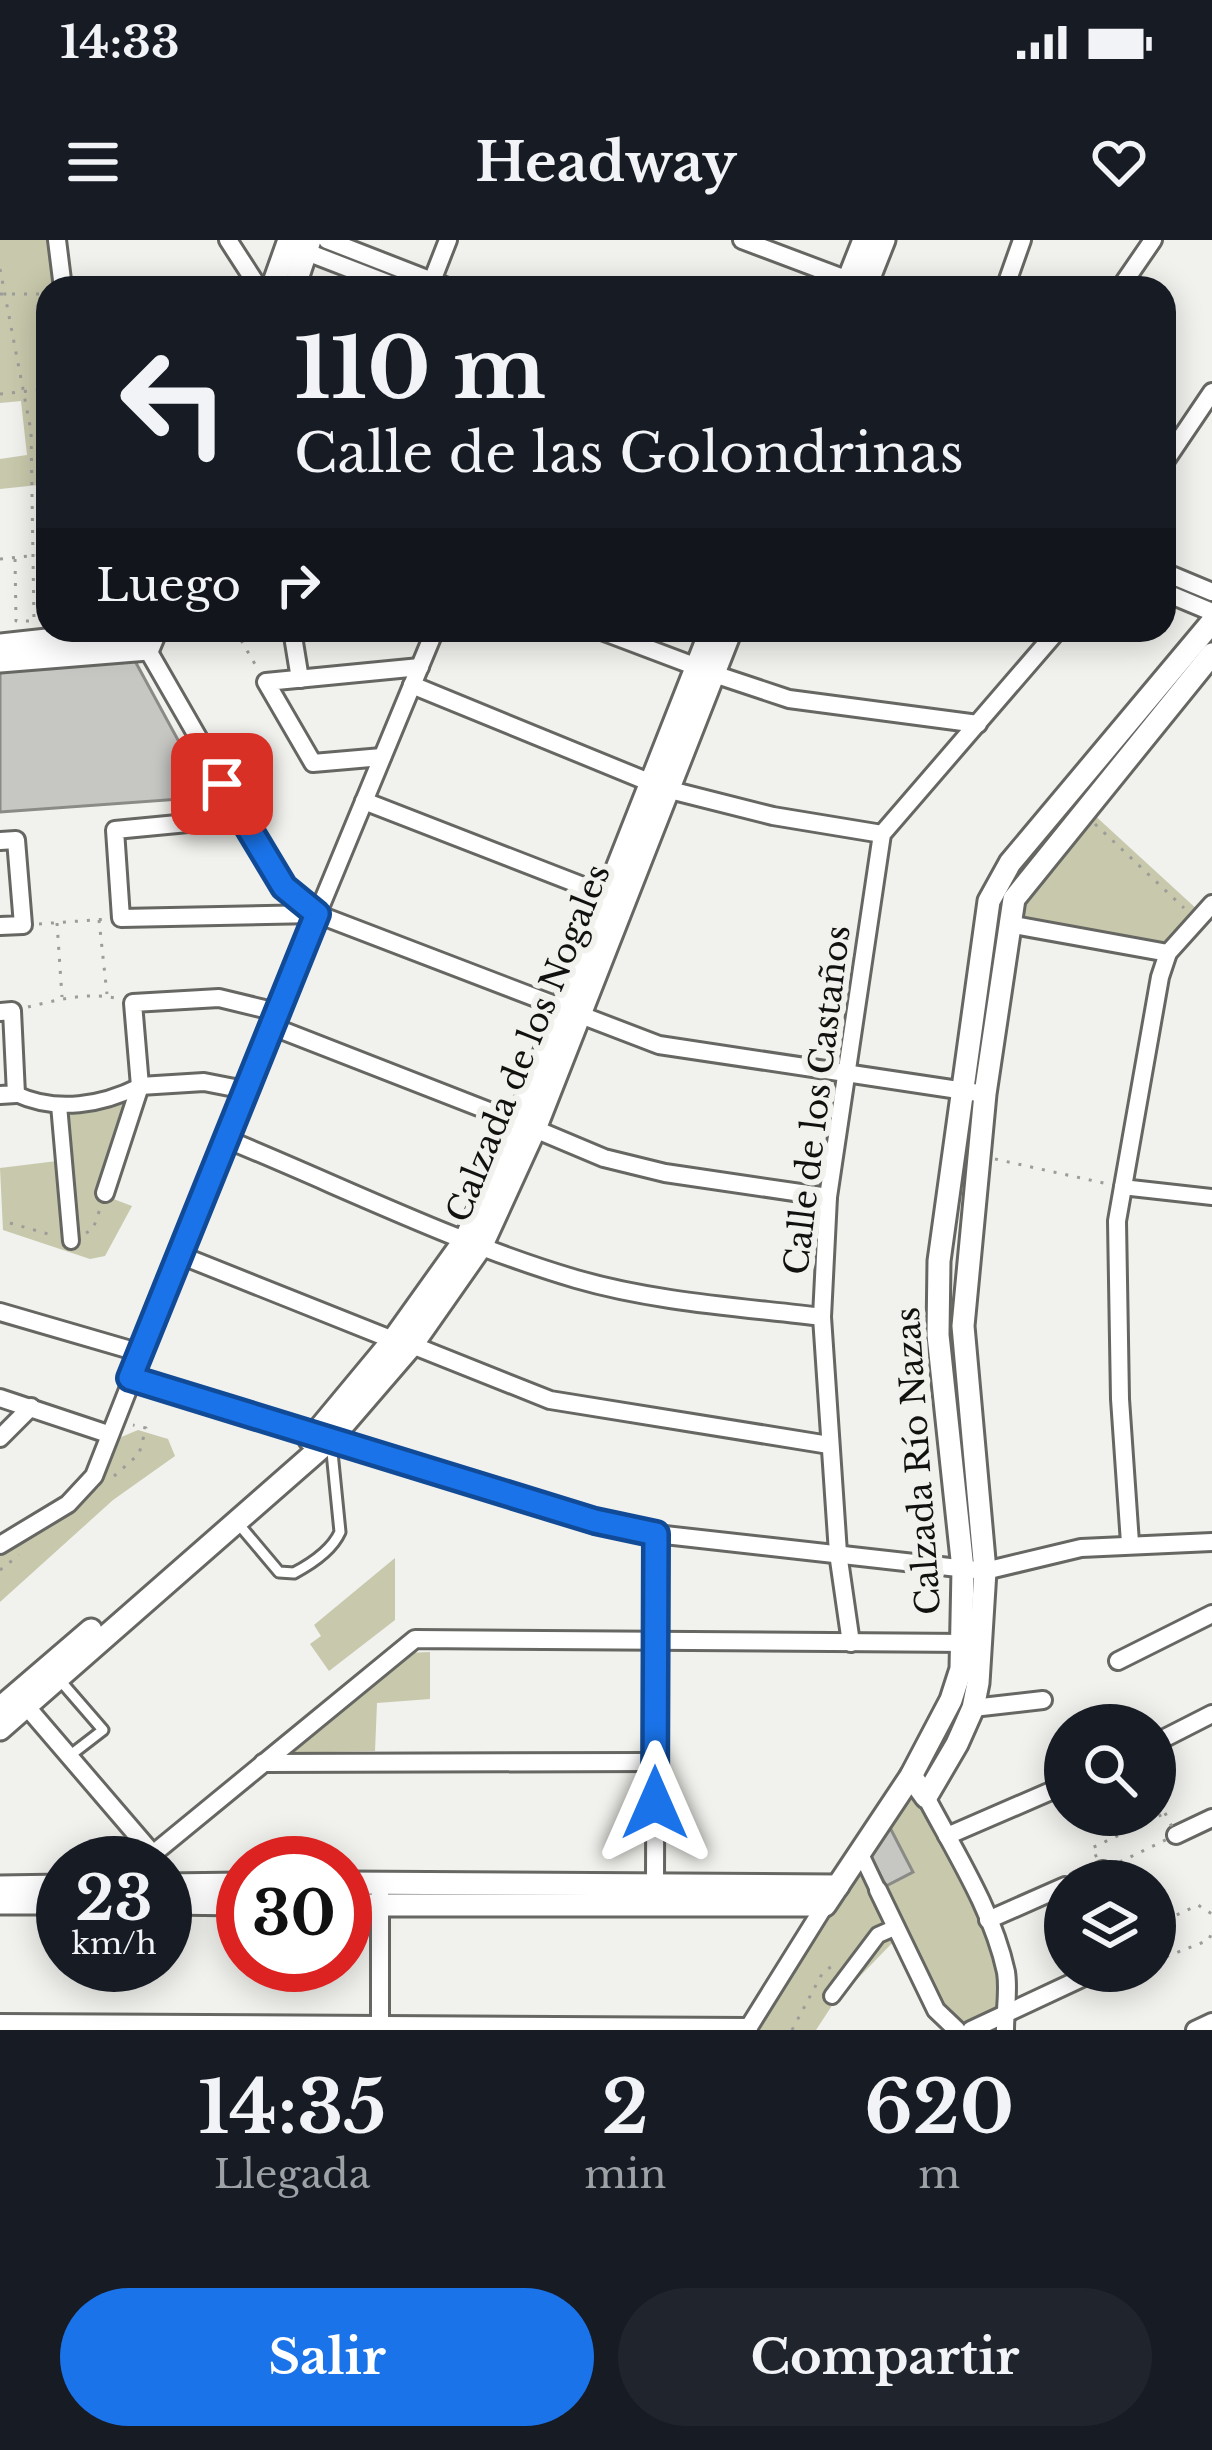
<!DOCTYPE html>
<html lang="es">
<head>
<meta charset="utf-8">
<style>
  body { margin:0; font-family:"Libre Baskerville",serif; background:#20242c; color:#f1f3f6; height:100vh; display:flex; flex-direction:column; font-size:45px; white-space:nowrap }
  * { box-sizing:border-box; margin:0 }
  p { font-size:39px; color:#9ea1a6 }
  .icon { flex:none; width:66px; height:66px; fill:none; stroke:currentColor; stroke-width:2; stroke-linecap:round; stroke-linejoin:round }
  .map { position:relative; height:1790px; overflow:hidden }
  .drawer { display:flex; flex-direction:column; background:#171b24; flex:1 }
  .drawer>* { flex:none }
  .top-card { position:absolute; left:36px; top:36px; width:1140px; height:366px; border-radius:36px; box-shadow:0 6px 30px #0003; background:#171b24; color:#f1f3f6; overflow:hidden }
  .tools { position:absolute; left:1044px; top:1464px; display:grid; gap:24px }
  .tools a { display:grid; place-items:center; width:132px; height:132px; border-radius:50%; background:#171b24; box-shadow:0 6px 30px #0003; font-size:60px }
  .speed { position:absolute; left:36px; top:1596px; display:flex; gap:24px; font-size:60px; font-weight:700; text-align:center }
  .speed>* { display:grid; place-content:center; width:156px; height:156px; border-radius:50%; background:#171b24; box-shadow:0 6px 30px #0003; line-height:1 }
  .speed small { font-size:30px; font-weight:400 }
  .speed .limit { border:18px solid #d22; background:#fff; color:#111 }
  .pin { position:absolute; display:grid; place-items:center; width:102px; height:102px; color:#fff; margin:-51px; border-radius:24px; box-shadow:0 6px 18px #0006 }
  .me { position:absolute; width:132px; margin:-66px; rotate:0deg; stroke-linejoin:round; filter:drop-shadow(0 0 9px #0008) }
  .turn { display:flex; align-items:center; gap:42px; height:252px; padding:0 60px; font-size:54px }
  .turn .icon { width:156px; height:156px; stroke-width:2.5 }
  .turn b { display:block; font-size:84px; line-height:102px }
  .then { display:flex; align-items:center; height:114px; padding:0 60px; background:#0003; gap:24px; font-size:45px }
  .eta { display:flex; justify-content:space-evenly; align-items:center; height:204px; text-align:center }
  .eta b { font-size:72px; font-weight:700; line-height:84px }
  .cta { display:flex; gap:24px; margin-top:auto; padding:24px 60px }
  .cta a { flex:1; height:138px; border-radius:72px; background:#1a73e8; color:#fff; font-size:48px; font-weight:700; line-height:138px; text-align:center }
  .cta a+a { background:#20242c; color:#f1f3f6 }
  .status { display:flex; justify-content:space-between; align-items:center; height:84px; padding:0 60px; background:#171b24; direction:ltr }
  .status svg { height:33px; fill:currentColor }
  header { display:flex; justify-content:space-between; align-items:center; height:156px; padding:0 60px; background:#171b24; font-size:54px; font-weight:700 }
  .map>svg:first-child { display:block }
  .green { fill:#c8c8ac }
  .building { fill:#c6c6c3; stroke:#8a8a87; stroke-width:3 }
  .lines { fill:none; stroke-linecap:round; stroke-linejoin:round }
  .service-casing { stroke:#666663; stroke-width:15 }
  .pedestrian-casing { stroke:#666663; stroke-width:20 }
  .minor-casing { stroke:#666663; stroke-width:22 }
  .tertiary-casing { stroke:#666663; stroke-width:27 }
  .path { stroke:#9c9c99; stroke-width:3; stroke-dasharray:3 9; stroke-linecap:butt }
  .service { stroke:#fff; stroke-width:9 }
  .pedestrian { stroke:#fff; stroke-width:14 }
  .minor { stroke:#fff; stroke-width:16 }
  .tertiary { stroke:#fff; stroke-width:21 }
  .route-casing { stroke:#114b97; stroke-width:30 }
  .route { stroke:#1a73e8; stroke-width:21 }
  .labels { text-anchor:middle; dominant-baseline:central; stroke-width:12; stroke-linejoin:round; paint-order:stroke }
  .street-label { font-size:33px; fill:#111110; stroke:#f1f1ed }
</style>
</head>
<body>
<div class="status"><b>14:33</b><svg viewBox="0 0 49 12"><path d="M0 12V9h3v3zM5 12V6h3v6zM10 12V3h3v9zM15 12V0h3v12zM26 1h20v11H26zM47 4h2v5h-2z"/></svg></div>
<header><svg class="icon" aria-label="menu" viewBox="0 0 24 24"><path d="M4 6h16M4 12h16M4 18h16"/></svg>Headway<svg class="icon" aria-label="heart" viewBox="0 0 24 24"><path d="M12 20l-8-8c-3-5 5-10 8-4 3-6 11-1 8 4z"/></svg></header>
<div class="map">
<svg width="1212" height="1790" viewBox="0 0 1212 1790">
  <rect width="100%" height="100%" fill="#f1f1ed"/>
  <g class="green">
    <path d="M0,0H48L53,48H48V244L0,249V219L27,215L21,161L0,163Z"/>
    <path d="M1091,572L1200,672L1167,710L1014,681L1021,654Z"/>
    <path d="M131,860L100,954L132,966L105,1016L90,1019L3,990L0,928L57,921L53,869L112,868Z"/>
    <path d="M138,1190L168,1199L175,1216L113,1260L0,1362V1312L77,1266L99,1247L119,1198Z"/>
    <path d="M395,1318V1380L329,1431L310,1404L321,1396L314,1385Z"/>
    <path d="M430,1412V1459L377,1463L375,1511L280,1513L405,1413Z"/>
    <path d="M911,1539C949,1611 1008,1689 1002,1773L961,1790L938,1768L864,1612Z"/>
    <path d="M863,1622L897,1698L833,1764L816,1790H752Z"/>
  </g>
  <g class="building">
    <path d="M135,421L209,557L0,572V432L13,426Z"/>
    <path d="M886,1580L913,1632L886,1646L867,1609Z"/>
  </g>
  <g class="lines">
    <defs>
      <g id="service">
        <path d="M236,1281L279,1332L294,1333C311,1324 332,1310 340,1292L331,1202"/>
        <path d="M58,1438L103,1490L68,1517"/>
      </g>
      <g id="pedestrian">
        <path d="M16,854C57,873 102,865 140,846"/>
        <path d="M59,865L71,1001"/>
        <path d="M1122,947L1212,957"/>
        <path d="M860,1612L878,1650"/>
        <path d="M832,1756L878,1695L894,1688"/>
      </g>
      <g id="minor">
        <path d="M57,0L63,48"/>
        <path d="M228,0L259,48"/>
        <path d="M327,0L450,48"/>
        <path d="M742,0L859,44"/>
        <path d="M299,9L400,48"/>
        <path d="M432,41L448,0"/>
        <path d="M1005,48L1022,0"/>
        <path d="M1120,48L1153,0"/>
        <path d="M1164,223L1212,152"/>
        <path d="M1164,332L1212,352"/>
        <path d="M1164,352L1212,372"/>
        <path d="M292,390L300,439"/>
        <path d="M599,390L697,427"/>
        <path d="M142,400L284,647L317,674L659,805L985,854"/>
        <path d="M714,434L789,459L978,484"/>
        <path d="M412,445L666,549L773,576L882,594"/>
        <path d="M382,517L313,523L266,442L420,427"/>
        <path d="M364,561L606,655"/>
        <path d="M240,578L115,590L121,678L316,674"/>
        <path d="M0,601L16,600L23,685L0,686"/>
        <path d="M1008,684L1168,713"/>
        <path d="M0,772L12,771L16,854L0,855"/>
        <path d="M271,786L517,882"/>
        <path d="M140,846L204,842L245,850"/>
        <path d="M535,889L604,918L665,933L828,957"/>
        <path d="M226,899C341,946 457,1004 576,1039C655,1062 740,1067 822,1077"/>
        <path d="M105,953L140,846L133,763L219,758L277,772"/>
        <path d="M180,1015L393,1100"/>
        <path d="M0,1072L141,1113"/>
        <path d="M412,1105L550,1160L829,1205"/>
        <path d="M130,1138L595,1281L656,1294L985,1331L1081,1308L1212,1302"/>
        <path d="M0,1158L108,1194"/>
        <path d="M0,1198L31,1167"/>
        <path d="M1130,1303L1120,1159L1117,981L1160,737L1168,713L1212,664"/>
        <path d="M0,1305L68,1264L94,1236L271,786L435,390"/>
        <path d="M851,1403L838,1313L822,1077L828,957L882,594L1058,390"/>
        <path d="M1118,1421L1212,1374"/>
        <path d="M21,1460L153,1614"/>
        <path d="M973,1468L1043,1460"/>
        <path d="M1155,1503L1212,1474"/>
        <path d="M263,1523L655,1522"/>
        <path d="M926,1557C955,1612 993,1671 1006,1732C1009,1751 1005,1771 1005,1790"/>
        <path d="M1176,1595L1212,1578"/>
        <path d="M947,1596L1065,1545"/>
        <path d="M142,1623L415,1399L969,1403"/>
        <path d="M1077,1641L1103,1630"/>
        <path d="M655,1644L656,1294"/>
        <path d="M878,1650L936,1770L957,1790"/>
        <path d="M988,1680L1065,1646"/>
        <path d="M0,1783L749,1787"/>
        <path d="M380,1790V1653"/>
        <path d="M747,1790L825,1665"/>
        <path d="M971,1790L1097,1731"/>
        <path d="M1195,1790L1212,1782"/>
      </g>
      <g id="tertiary">
        <path d="M272,48L289,0"/>
        <path d="M294,48L310,0"/>
        <path d="M845,48L864,0"/>
        <path d="M865,48L884,0"/>
        <path d="M0,405L138,390"/>
        <path d="M0,421L148,409L156,390"/>
        <path d="M310,1200L393,1100L466,998L517,882L711,390"/>
        <path d="M0,1468L91,1390"/>
        <path d="M0,1489L331,1199L412,1105L482,1005L535,889L731,390"/>
        <path d="M911,1536L926,1557L957,1504L973,1468L978,1443L985,1331L963,1086L985,854L1014,659L1212,414"/>
        <path d="M345,1643L838,1646"/>
        <path d="M165,1645L243,1644"/>
        <path d="M0,1647L63,1646"/>
        <path d="M0,1663H63"/>
        <path d="M165,1663L243,1664"/>
        <path d="M345,1665H825L911,1536L951,1460L961,1429L963,1329L938,1095L939,1021L989,661L1010,623L1212,382"/>
      </g>
    </defs>
    <use href="#service" class="service-casing"/>
    <use href="#pedestrian" class="pedestrian-casing"/>
    <use href="#minor" class="minor-casing"/>
    <use href="#tertiary" class="tertiary-casing"/>
    <g class="path">
      <path d="M0,29L31,191L34,381H16L15,317"/>
      <path d="M0,54H46"/>
      <path d="M0,154L48,149"/>
      <path d="M0,319L48,314"/>
      <path d="M235,390L259,431"/>
      <path d="M1095,584L1184,668"/>
      <path d="M99,680L107,754"/>
      <path d="M57,683L62,757"/>
      <path d="M39,684L107,679"/>
      <path d="M28,767C57,760 90,751 119,759"/>
      <path d="M995,919L1108,944"/>
      <path d="M10,983L55,996"/>
      <path d="M86,993L93,989L101,966"/>
      <path d="M114,1236L139,1214L146,1188L133,1185"/>
      <path d="M0,1330L19,1315"/>
      <path d="M1062,1527L1060,1523L1065,1520"/>
      <path d="M1165,1573L1176,1595L1103,1630L1092,1608Z"/>
      <path d="M1155,1685L1198,1665L1212,1674"/>
      <path d="M1155,1721L1209,1700L1212,1691"/>
      <path d="M792,1790L823,1732L837,1723"/>
    </g>
    <use href="#service" class="service"/>
    <use href="#pedestrian" class="pedestrian"/>
    <use href="#minor" class="minor"/>
    <use href="#tertiary" class="tertiary"/>
  </g>
  <g class="lines">
    <defs>
      <path id="route" d="M222,544L284,647L317,674L130,1138L595,1281L656,1294L655,1563"/>
    </defs>
    <use href="#route" class="route-casing"/>
    <use href="#route" class="route"/>
  </g>
  <g class="labels">
    <g class="street-label">
      <text transform="translate(528 803) rotate(-68)">Calzada de los Nogales</text>
      <text transform="translate(817 860) rotate(-83)">Calle de los Castaños</text>
      <text transform="translate(918 1221) rotate(-94)">Calzada Río Nazas</text>
    </g>
  </g>
</svg>
<div class="tools">
<a><svg class="icon" aria-label="search" viewBox="0 0 24 24"><circle cx="10" cy="10" r="6"/><path d="M15 15l6 6"/></svg></a>
<a><svg class="icon" aria-label="layers" viewBox="0 0 24 24"><path d="M12 4l9 5-9 5-9-5zM3 14l9 5 9-5"/></svg></a>
</div>
<div class="speed"><div>23<small>km/h</small></div><div class="limit">30</div></div>
<div class="pin" style="left:222px;top:544px;background:#d93025"><svg class="icon" aria-label="arrive" viewBox="0 0 24 24"><path d="M6 21V4h12l-3 4 3 4H6"/></svg></div>
<svg class="me" style="left:655px;top:1563px" viewBox="-20 -20 40 40"><path d="M0-17L14 15 0 8-14 15z" fill="#1a73e8" stroke="#fff" stroke-width="4"/></svg>
<div class="top-card">
<div class="turn"><svg class="icon" aria-label="left" viewBox="0 0 24 24"><path d="M17 20v-9H6M10 6l-5 5 5 5"/></svg><div><b>110 m</b>Calle de las Golondrinas</div></div>
<div class="then">Luego<svg class="icon" aria-label="right" viewBox="0 0 24 24"><path d="M7 20v-9h11M14 6l5 5-5 5"/></svg></div>
</div>
</div>
<section class="drawer">
<div class="eta">
<div><b>14:35</b><p>Llegada</p></div>
<div><b>2</b><p>min</p></div>
<div><b>620</b><p>m</p></div>
</div>
<div class="cta"><a>Salir</a><a>Compartir</a></div>
</section>
</body>
</html>
